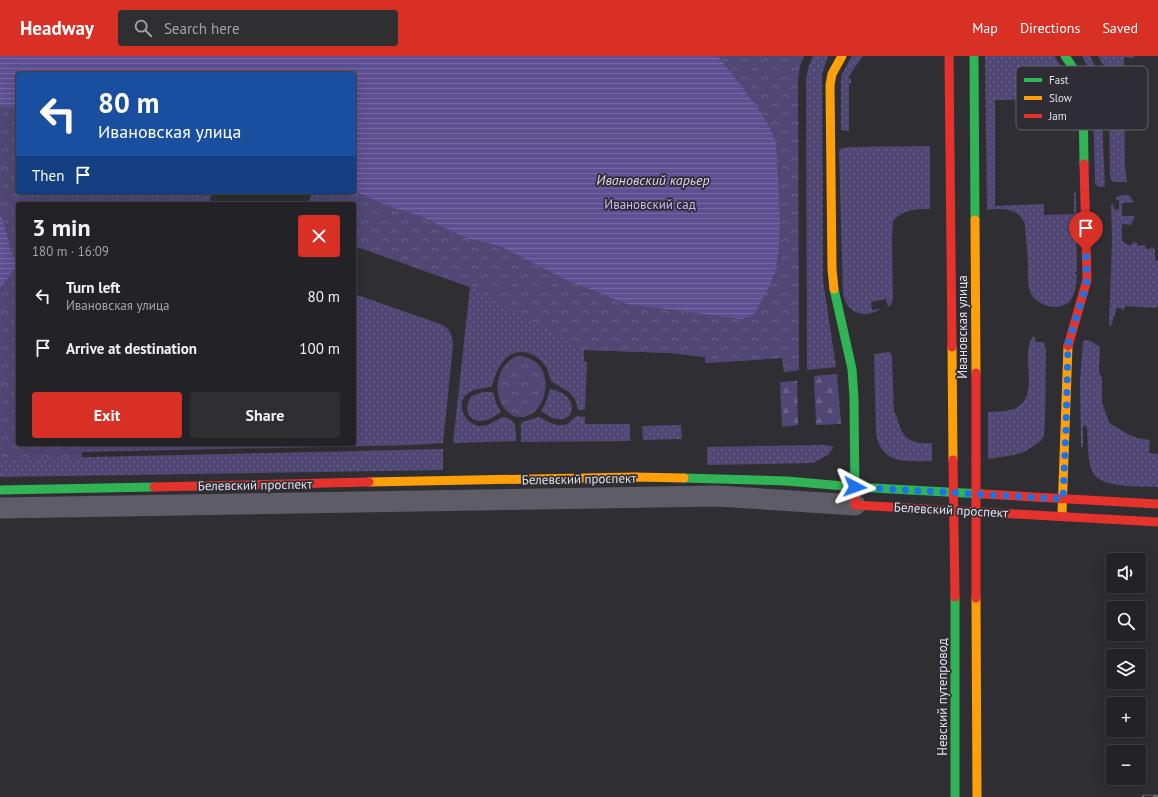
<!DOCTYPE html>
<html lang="en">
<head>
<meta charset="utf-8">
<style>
  body { margin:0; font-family:"PT Sans",sans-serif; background:#2f2f32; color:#f1f3f6; height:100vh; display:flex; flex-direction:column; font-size:15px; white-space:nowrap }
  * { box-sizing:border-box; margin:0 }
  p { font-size:13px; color:#a3a4a7 }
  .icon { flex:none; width:22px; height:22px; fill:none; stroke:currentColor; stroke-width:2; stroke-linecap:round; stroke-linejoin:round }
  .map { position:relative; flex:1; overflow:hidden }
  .details { position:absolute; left:16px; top:146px; width:340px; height:244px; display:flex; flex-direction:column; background:#232226; border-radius:4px; box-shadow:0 4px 16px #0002,0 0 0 1px #403f43 }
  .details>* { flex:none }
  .banner { position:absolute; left:16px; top:16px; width:340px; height:122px; border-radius:4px; box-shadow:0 4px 16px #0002,0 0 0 1px #403f43; background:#1a4fa0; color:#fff; overflow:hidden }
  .tools { position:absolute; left:1106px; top:497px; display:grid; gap:8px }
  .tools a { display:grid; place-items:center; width:40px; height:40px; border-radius:4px; background:#232226; box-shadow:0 4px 16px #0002,0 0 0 1px #403f43; font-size:20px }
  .pin { position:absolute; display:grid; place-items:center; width:34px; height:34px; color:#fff; margin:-41px -17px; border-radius:50% 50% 50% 0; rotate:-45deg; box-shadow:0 0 4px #0007 }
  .pin .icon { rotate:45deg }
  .me { position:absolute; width:44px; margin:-22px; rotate:94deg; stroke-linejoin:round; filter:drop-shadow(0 0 3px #0008) }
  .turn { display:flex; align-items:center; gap:14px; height:84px; padding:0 16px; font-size:18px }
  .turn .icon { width:52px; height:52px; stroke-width:2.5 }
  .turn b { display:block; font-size:28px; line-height:34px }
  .then { display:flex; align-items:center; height:38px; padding:0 16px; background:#0003; gap:8px; font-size:15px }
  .round { display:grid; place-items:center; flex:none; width:42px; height:42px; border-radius:4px; background:#2f2f32 }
  .head { display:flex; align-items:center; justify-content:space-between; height:68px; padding:0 16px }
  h1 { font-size:24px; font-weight:700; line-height:30px }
  .cta { display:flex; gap:8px; margin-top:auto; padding:8px 16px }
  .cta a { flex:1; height:46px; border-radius:4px; background:#d93025; color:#fff; font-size:16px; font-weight:700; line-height:46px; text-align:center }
  .cta a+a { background:#2f2f32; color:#f1f3f6 }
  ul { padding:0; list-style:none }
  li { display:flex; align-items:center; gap:12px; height:52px; padding:0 16px }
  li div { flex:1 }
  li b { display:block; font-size:15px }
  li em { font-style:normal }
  header { display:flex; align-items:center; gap:24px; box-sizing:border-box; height:56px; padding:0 20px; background:#d93025; color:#fff }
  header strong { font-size:19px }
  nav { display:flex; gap:22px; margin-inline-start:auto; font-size:14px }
  .search { width:280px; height:36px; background:#2f2f32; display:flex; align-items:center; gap:10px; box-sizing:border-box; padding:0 14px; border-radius:4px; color:#a3a4a7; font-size:15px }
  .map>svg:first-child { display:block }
  .grass { fill:url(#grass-dots) }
  .forest { fill:url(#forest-firs) }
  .park { fill:url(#park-crowns) }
  .water { fill:url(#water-rules) }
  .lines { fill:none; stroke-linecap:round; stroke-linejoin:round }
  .street { stroke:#5e5c67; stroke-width:21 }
  .fast { stroke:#30b455; stroke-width:9 }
  .slow { stroke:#ff9f0a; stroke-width:9 }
  .jam { stroke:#e5322d; stroke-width:9 }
  .rail-casing { stroke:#6c6b72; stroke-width:4.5 }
  .rail { stroke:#2e2c34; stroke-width:3; stroke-dasharray:9; stroke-linecap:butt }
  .jam-bridge { stroke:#e5322d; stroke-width:9 }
  .route { stroke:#1a73e8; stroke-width:7; stroke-dasharray:0 12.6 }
  .labels { text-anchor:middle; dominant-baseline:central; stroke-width:3.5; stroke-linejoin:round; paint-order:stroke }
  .park-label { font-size:13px; fill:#c3b9f6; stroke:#2e2c34 }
  .street-label { font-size:13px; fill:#e2e2e7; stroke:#2e2c34 }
  .water-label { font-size:14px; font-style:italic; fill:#dddaef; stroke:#2e2c34 }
  .key { fill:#2e2c34; stroke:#64636a; stroke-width:1 }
  .key-label { font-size:11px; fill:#e2e2e7 }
</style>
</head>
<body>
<header>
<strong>Headway</strong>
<div class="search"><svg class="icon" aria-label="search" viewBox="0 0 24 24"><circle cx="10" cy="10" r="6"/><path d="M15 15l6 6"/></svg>Search here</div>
<nav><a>Map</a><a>Directions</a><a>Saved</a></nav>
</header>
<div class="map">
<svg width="1158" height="741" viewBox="0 0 1158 741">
  <defs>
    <pattern id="grass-dots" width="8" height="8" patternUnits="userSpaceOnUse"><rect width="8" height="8" fill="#514775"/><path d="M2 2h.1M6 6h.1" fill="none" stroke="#6a6189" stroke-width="1.8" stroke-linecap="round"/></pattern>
    <pattern id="forest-firs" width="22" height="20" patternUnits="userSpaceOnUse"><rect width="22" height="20" fill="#514775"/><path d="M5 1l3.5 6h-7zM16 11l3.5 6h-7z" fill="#6a6189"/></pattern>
    <pattern id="park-crowns" width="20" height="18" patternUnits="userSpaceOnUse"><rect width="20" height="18" fill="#514775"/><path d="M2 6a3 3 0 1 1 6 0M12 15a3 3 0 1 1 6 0" fill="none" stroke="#6a6189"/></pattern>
    <pattern id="water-rules" width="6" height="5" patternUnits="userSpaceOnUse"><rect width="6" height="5" fill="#5e4f92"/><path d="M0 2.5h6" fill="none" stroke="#7568a1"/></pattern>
  </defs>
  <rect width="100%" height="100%" fill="#2f2e32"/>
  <g class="grass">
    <path d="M813,0H828L822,18L823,224L836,311L807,314L806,25L808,12Z"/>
    <path d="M852,0H863L849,20V23H851V27H849V75L841,74V20Z"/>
    <path d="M985,0H1054L1072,25L1074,106L1073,43L995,44V150L1044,148V159L1074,158V137H1076L1077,216H1075V218H1077C1077,226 1075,239 1070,245C1058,257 1036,249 1030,236C1027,228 1028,217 1028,208C1027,195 1026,181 1025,168C1019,152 1002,152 987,154Z"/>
    <path d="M1082,0H1090L1097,13L1100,22L1105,130C1100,132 1099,131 1095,128L1093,37L1088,11Z"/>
    <path d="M1098,0H1135L1133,2L1124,1L1125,110L1127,126H1113L1110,122L1109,30L1106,14Z"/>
    <path d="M930,90V153C916,153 903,153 893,165L892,183L893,244L891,249L888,251L886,243L871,246L872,254L880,253C871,260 857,260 849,251C846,248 845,243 843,239L839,94L843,92L851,91Z"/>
    <path d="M204,136H212L209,148H204Z"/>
    <path d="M1121,139H1129L1134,146L1122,147V160H1135L1131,169L1122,168V185L1128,189H1131L1133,186L1137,187L1138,190L1145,189L1147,194L1152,191L1155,194V204L1158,205V251L1155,252L1126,250L1124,252L1123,256L1121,252H1117L1111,270L1109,269L1112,185L1111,149L1113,148L1115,155L1117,153L1119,154V144H1116V142Z"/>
    <path d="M418,187L758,280L799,314L784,316L782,302L705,307V301L671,297L584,294V305L587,306L585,354H578L575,343L569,336L552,326C549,322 549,316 546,311C536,295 514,289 502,307C496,314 495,322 492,330C484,333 475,332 468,337C453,349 467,371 483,370C491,369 496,364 503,361C517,363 516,374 516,385L453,387L470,231L411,210Z"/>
    <path d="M354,238L443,269C450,273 453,280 453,289L443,387L415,389L82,396V388H354Z"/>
    <path d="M1034,280L1036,286H1044L1046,295L1045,366L1044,380L1040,386L1024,396L1014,399L988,403V356C995,355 1003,356 1010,354C1045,345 1017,297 1034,280Z"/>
    <path d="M1086,284L1091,285L1100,291L1099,316L1102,322V347L1109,366L1114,370L1128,378L1137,382L1150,384L1149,397L1158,398V431C1141,430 1099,433 1092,415C1087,402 1088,385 1087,372L1085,369L1083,370V391H1081L1080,325L1083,285Z"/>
    <path d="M889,296L892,300L894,357C898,361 897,363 899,368C904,386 917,388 932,387V405C906,405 883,410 876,378L874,298Z"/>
    <path d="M550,333C585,338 575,381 541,355L546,346Z"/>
    <path d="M483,336H493L496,347L501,356C495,360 488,365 480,365C466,364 464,349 472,340Z"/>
    <path d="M577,360L585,361V368H630V385L521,386V368L522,366L539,361C548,365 556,372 567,368C571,366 573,362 577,360Z"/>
    <path d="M681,369L682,383L643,384L642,370Z"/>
    <path d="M825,389L834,391L828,399L813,407L707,409V391Z"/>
    <path d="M443,393V414L0,421V403Z"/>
  </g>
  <g class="forest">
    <path d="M837,318L841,368L816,369L814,320Z"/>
    <path d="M797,325L798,369L782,371L780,326Z"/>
  </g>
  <g class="park">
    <path d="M0,0H804L800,10L798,24L799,314L784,316L782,302L705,307V301L671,297L584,294L470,231L354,190V148H308L312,136H354V18H18V136H204V148H18V388H82V402L0,403Z"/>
    <path d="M518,300C560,302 549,364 518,361C511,360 506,355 502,349C492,332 499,306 518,300Z"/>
  </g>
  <g class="water">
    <path d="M0,0H718L760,55L770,72L776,88L780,163L779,192L775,217L770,229L754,258L742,263L627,248L565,223L502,191L485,186L469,183L418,159L394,152L354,135V18H18V51L8,52L0,49Z"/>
    <path d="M0,157L6,175L10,192L15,203V212L0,232Z"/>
  </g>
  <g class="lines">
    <path class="street" d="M0,452L717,440L855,449"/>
    <g class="fast">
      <path d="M974,0L975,164"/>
      <path d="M1065,0L1078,19L1083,38L1084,108"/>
      <path d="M834,233L852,313L854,342L855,442"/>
      <path d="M684,422L787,425L855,431L983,438"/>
      <path d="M0,434L154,431"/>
      <path d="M955,541V741"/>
    </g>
    <g class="slow">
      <path d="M975,164L976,317"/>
      <path d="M834,233L832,213L830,29L832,18L842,0"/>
      <path d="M952,291L953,404"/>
      <path d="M369,426L635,421L684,422"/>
      <path d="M1062,457L1068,290"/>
      <path d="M976,542L977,741"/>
    </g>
    <g class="jam">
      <path d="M949,0L952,291"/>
      <path d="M1068,290L1087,224L1084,108"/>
      <path d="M976,317V403"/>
      <path d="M154,431L369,426"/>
      <path d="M983,438L1158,448"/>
      <path d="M855,442V449L1158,466"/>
    </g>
    <defs>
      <path id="rail" d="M1144,741H1158"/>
    </defs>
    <use href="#rail" class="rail-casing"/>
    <use href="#rail" class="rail"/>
    <g class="jam-bridge">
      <path d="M976,403V542"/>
      <path d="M953,404L955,541"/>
    </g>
  </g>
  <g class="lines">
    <path class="route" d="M855,431L1063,443L1066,372L1068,288L1084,237L1087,224L1086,196"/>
  </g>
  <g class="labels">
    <g class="park-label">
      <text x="650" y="148">Ивановский сад</text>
    </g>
    <g class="street-label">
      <text transform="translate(962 271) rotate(-90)">Ивановская улица</text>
      <text transform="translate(579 423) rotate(-1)">Белевский проспект</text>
      <text transform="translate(255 429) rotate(-1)">Белевский проспект</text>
      <text transform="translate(951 454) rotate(3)">Белевский проспект</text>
      <text transform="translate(942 641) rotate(-90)">Невский путепровод</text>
    </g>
    <g class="water-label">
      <text x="653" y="124">Ивановский карьер</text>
    </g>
  </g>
  <rect x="1016" y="10" width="132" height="64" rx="6" class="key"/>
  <rect x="1024" y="22" width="18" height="4" fill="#30b455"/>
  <rect x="1024" y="40" width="18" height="4" fill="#ff9f0a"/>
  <rect x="1024" y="58" width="18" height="4" fill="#e5322d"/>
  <g class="key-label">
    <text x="1049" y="28">Fast</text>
    <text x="1049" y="46">Slow</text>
    <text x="1049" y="64">Jam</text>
  </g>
</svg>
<div class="tools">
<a><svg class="icon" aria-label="sound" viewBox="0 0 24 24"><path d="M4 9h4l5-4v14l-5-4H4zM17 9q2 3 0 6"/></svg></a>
<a><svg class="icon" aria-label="search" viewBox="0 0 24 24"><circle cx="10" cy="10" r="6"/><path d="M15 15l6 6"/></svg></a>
<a><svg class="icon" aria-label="layers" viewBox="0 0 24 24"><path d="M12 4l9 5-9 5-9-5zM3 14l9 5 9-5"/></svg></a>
<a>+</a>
<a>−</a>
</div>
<div class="pin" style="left:1086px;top:196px;background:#d93025"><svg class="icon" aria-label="arrive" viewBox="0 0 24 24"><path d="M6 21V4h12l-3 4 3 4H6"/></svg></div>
<svg class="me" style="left:855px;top:431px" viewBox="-20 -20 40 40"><path d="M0-17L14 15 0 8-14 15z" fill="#1a73e8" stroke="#fff" stroke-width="4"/></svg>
<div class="banner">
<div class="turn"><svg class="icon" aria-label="left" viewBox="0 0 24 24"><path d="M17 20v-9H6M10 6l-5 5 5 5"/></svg><div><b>80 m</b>Ивановская улица</div></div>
<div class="then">Then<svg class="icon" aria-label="arrive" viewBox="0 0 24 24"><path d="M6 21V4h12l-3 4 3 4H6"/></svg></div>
</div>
<section class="details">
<div class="head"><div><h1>3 min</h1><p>180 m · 16:09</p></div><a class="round" style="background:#d93025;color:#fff"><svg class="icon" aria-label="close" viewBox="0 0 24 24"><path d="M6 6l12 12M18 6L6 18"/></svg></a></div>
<ul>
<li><svg class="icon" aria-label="left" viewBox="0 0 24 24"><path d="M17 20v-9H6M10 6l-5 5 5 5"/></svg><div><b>Turn left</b><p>Ивановская улица</p></div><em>80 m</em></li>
<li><svg class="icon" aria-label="arrive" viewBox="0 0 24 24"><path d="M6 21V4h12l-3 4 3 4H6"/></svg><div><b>Arrive at destination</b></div><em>100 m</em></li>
</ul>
<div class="cta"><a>Exit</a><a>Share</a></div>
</section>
</div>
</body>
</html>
